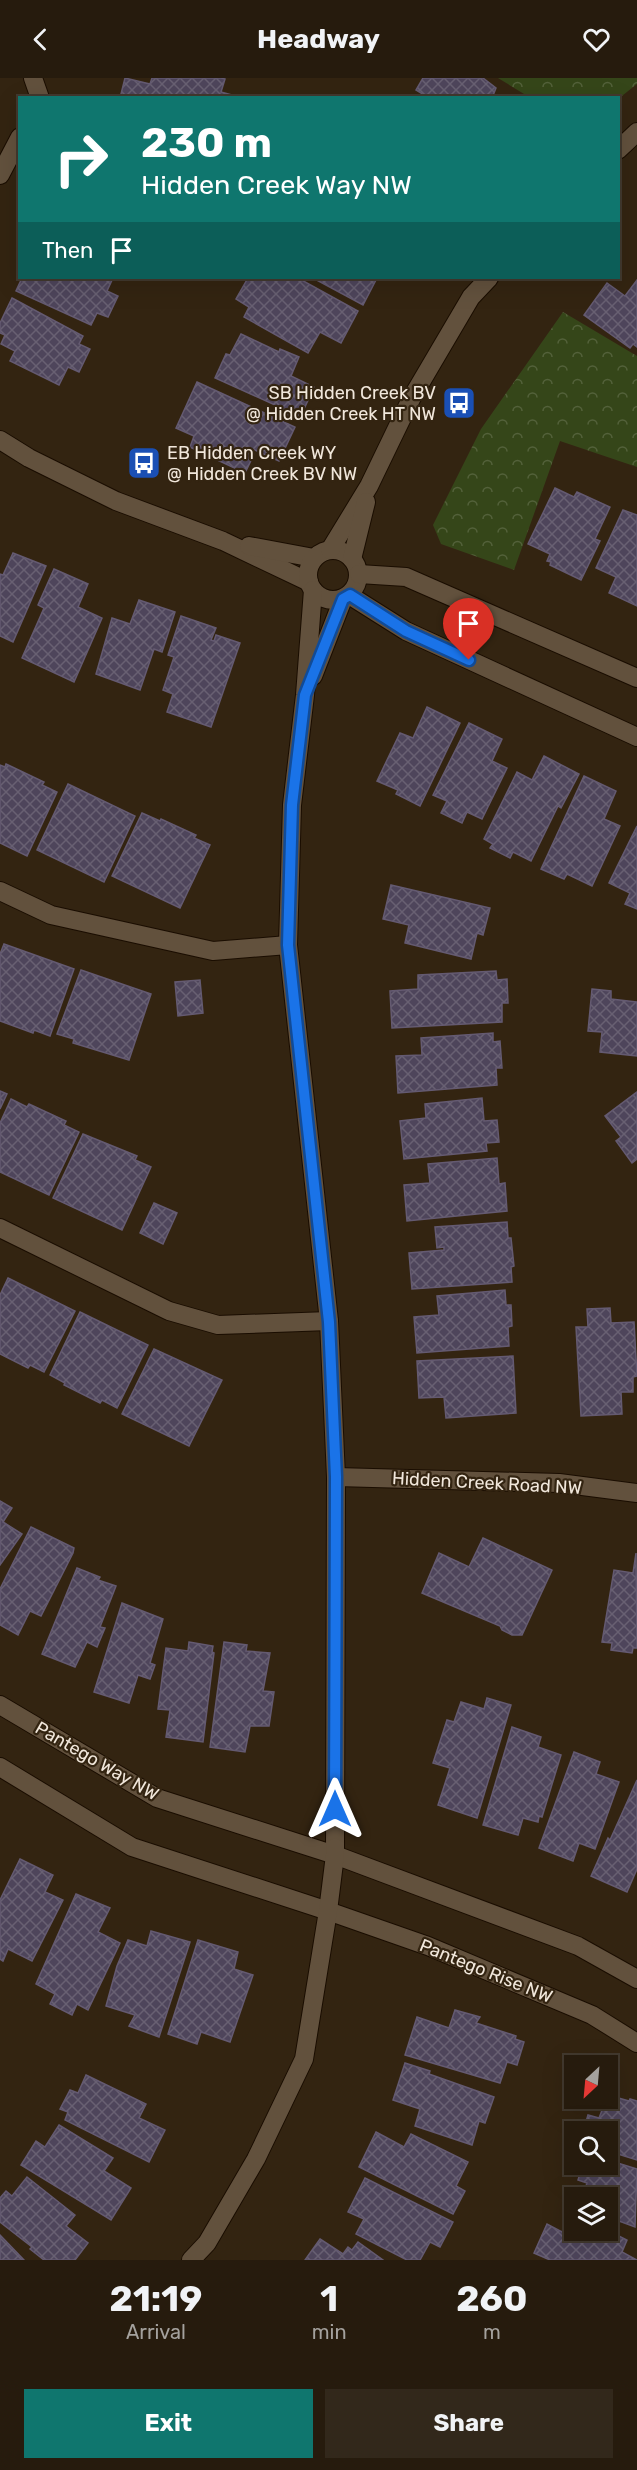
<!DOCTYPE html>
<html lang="en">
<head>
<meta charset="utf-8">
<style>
  body { margin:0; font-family:Rubik,sans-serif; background:#32281b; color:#f1f3f6; height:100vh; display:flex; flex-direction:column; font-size:22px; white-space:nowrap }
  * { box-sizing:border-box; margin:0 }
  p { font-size:20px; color:#a4a19d }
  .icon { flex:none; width:33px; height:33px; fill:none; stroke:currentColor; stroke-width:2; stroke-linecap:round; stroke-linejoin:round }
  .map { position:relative; height:2182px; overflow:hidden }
  .drawer { display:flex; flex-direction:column; background:#261b0d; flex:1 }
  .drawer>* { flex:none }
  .guide { position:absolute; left:18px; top:18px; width:602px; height:183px; border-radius:0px; box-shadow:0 6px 24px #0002,0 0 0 2px #42392e; background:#0f766e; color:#fff; overflow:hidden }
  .needle { width:39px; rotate:206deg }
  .controls { position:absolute; left:564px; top:1977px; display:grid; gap:12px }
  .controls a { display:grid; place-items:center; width:54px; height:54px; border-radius:0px; background:#261b0d; box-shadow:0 6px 24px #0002,0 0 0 2px #42392e; font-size:30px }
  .pin { position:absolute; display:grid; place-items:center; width:51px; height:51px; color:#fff; margin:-62px -26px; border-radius:50% 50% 50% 0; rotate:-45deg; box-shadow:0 0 6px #0007 }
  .pin .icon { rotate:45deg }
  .me { position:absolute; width:66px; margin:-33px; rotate:0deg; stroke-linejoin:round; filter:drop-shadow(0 0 4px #0008) }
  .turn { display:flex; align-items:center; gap:21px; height:126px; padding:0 24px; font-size:27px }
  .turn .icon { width:78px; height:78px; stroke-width:2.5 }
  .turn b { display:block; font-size:42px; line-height:51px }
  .then { display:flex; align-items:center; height:57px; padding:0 24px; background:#0003; gap:12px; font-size:22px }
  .eta { display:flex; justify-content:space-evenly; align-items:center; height:102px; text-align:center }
  .eta b { font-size:36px; font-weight:700; line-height:42px }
  .button { display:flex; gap:12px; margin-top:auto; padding:12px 24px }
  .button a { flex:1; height:69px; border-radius:0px; background:#0f766e; color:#fff; font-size:24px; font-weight:700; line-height:69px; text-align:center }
  .button a+a { background:#32281b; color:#f1f3f6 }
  header { display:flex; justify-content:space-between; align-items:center; height:78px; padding:0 24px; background:#261b0d; font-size:27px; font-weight:700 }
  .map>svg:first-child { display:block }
  .park { fill:url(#park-crowns) }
  .building { fill:url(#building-cross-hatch); stroke:#645a71; stroke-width:1.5 }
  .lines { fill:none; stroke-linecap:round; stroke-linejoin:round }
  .minor-casing { stroke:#1a0d00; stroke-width:20 }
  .minor { stroke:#62513d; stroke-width:18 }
  .route-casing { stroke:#114b97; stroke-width:15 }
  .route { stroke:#1a73e8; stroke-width:10 }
  .labels { text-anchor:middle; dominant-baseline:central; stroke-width:4.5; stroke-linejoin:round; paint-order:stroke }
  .poi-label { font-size:18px; fill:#f1e7db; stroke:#332411; text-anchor:end }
  .street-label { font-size:18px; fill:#f1e7db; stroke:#332411 }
</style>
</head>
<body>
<header><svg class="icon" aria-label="back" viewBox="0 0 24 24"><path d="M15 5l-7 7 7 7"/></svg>Headway<svg class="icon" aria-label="heart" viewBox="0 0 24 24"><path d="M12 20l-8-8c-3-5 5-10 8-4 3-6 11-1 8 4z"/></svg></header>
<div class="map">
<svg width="637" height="2182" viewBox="0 0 637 2182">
  <defs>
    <pattern id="park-crowns" width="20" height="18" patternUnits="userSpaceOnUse" patternTransform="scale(1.5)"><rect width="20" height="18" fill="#354619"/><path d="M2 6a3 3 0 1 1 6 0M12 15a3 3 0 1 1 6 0" fill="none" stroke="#53613a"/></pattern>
    <pattern id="building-cross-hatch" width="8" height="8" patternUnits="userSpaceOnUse" patternTransform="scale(1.5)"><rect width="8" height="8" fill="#4e455b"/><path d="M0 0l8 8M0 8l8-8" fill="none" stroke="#686072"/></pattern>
  </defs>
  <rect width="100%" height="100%" fill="#332411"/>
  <g class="park">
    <path d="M498,0H637V6L618,21L529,19Z"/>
    <path d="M563,234L637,278V389L560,363L514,492L441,466L433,447L481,351Z"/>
  </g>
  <g class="building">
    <path d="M125,0L150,6L152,0H221L225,1L221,14L232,17L231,20H120Z"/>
    <path d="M423,0H483L496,10L492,20H425L426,18L416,12Z"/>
    <path d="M22,200H113L107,213L118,218L108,239L97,235L91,247L16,213Z"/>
    <path d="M248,200H298L358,233L341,265L320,254L308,275L244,239L249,229L236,221Z"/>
    <path d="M313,200H377L363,227Z"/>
    <path d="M637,202V269L633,266L630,270L584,237L607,205L625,218Z"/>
    <path d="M12,220L83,258L79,266L90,271L79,294L68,289L59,307L10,283L15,273L1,266L5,257L0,255V245Z"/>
    <path d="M241,256L279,274L280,271L299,279L291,298L314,309L299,342L282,334L284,331L215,300L226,276L230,277Z"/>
    <path d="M197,304L295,349L279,383L246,368L245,371L254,376L245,395L190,369L194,358L176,350Z"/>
    <path d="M555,410L574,419L577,414L610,429L595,461L600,463L581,502L550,487L551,484L547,483L550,476L528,466Z"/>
    <path d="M623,432L637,437V528L609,515L616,499L596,490Z"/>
    <path d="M13,475L46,488L13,564L0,558V496L3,497Z"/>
    <path d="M54,491L88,506L78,529L102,540L74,604L22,580L44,530L38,527Z"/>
    <path d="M139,522L175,534L162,574L154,571L140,612L96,596L112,540L130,546Z"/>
    <path d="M181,538L216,550L211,562L214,563L216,557L240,565L211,649L167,634L173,616L163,612L174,579L168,577Z"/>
    <path d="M427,629L460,645L420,728L396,716L398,712L377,703L400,655L413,660Z"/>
    <path d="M469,645L502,661L492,683L507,690L482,741L467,734L462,745L441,735L447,723L433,717Z"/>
    <path d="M544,678L579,696L561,730L558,728L531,783L513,774L510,780L490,770L493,766L484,761L517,694L532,702Z"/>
    <path d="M6,686L44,704L42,707L57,714L27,778L0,765V687L5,689Z"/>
    <path d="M584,698L616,713L604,741L620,748L592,808L567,796L564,801L541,791Z"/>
    <path d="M68,706L135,738L104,804L37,772Z"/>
    <path d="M142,735L160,743L161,741L196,757L194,760L210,767L180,830L112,798Z"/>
    <path d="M637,748V831L625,826L630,815L609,805Z"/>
    <path d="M391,807L490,830L483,857L477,855L471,881L405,865L409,847L383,841Z"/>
    <path d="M4,866L74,891L50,958L34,952L33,955L0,943V876Z"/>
    <path d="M81,892L151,916L129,982L73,965L74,961L57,956Z"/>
    <path d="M496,893L497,902L507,901L508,925H502V944L392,950L390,913L418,911V897Z"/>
    <path d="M200,902L203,935L178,938L175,904Z"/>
    <path d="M592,911L611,913V921L637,924V978L600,974L602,954L588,953Z"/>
    <path d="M493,955V964L500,963L502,990H496L497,1007L398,1015L396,978L422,977L421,960Z"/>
    <path d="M0,1013L7,1016L0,1031Z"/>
    <path d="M637,1014V1081L632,1085L616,1063L621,1059L605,1038Z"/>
    <path d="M482,1020L484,1043L497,1042L499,1064L486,1065L487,1073L404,1081L400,1043L426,1040L425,1026Z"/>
    <path d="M11,1021L27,1029L29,1026L66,1043L64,1047L79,1054L49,1117L0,1094V1045Z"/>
    <path d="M83,1056L137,1078L135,1082L151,1089L122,1152L53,1120Z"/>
    <path d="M497,1080L499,1106L505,1105L507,1133L407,1143L404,1107L430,1105L428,1086Z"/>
    <path d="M154,1125L177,1135L163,1166L140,1155Z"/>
    <path d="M507,1144L508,1160H511L514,1188L511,1189L512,1204L412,1211L409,1175L444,1172V1169L437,1170L435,1149Z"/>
    <path d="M8,1200L75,1233L44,1294L30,1287L28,1290L0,1276V1217Z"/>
    <path d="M505,1212L506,1227H511L512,1248L508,1249L509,1268L417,1275L414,1239L439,1237L437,1218Z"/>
    <path d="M610,1230L611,1245L634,1244L637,1298L633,1299V1314H621L622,1336L581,1338L576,1249H588L587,1231Z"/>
    <path d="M80,1234L148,1267L117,1330L102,1322L100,1325L64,1307L65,1305L50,1297Z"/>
    <path d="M154,1271L222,1302L189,1368L122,1336Z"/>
    <path d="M513,1278L516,1335L446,1340L444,1319L419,1320L417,1283Z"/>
    <path d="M0,1423L12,1430L3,1444L22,1456L0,1487Z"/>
    <path d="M31,1449L74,1470L73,1475L41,1538L30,1533L18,1557L0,1547V1511Z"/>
    <path d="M483,1460L552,1492L522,1557H512L502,1552L500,1548L422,1515L439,1475L469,1489Z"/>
    <path d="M636,1475L637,1570H633L632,1575L611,1572L612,1565L602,1564L614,1492L633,1495Z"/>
    <path d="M77,1490L100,1499L98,1502L116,1508L100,1549L105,1550L97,1569L87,1564L75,1589L42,1576Z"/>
    <path d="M122,1525L163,1541L150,1585L155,1587L150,1601L138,1597L129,1625L94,1614Z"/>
    <path d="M189,1564L213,1568L212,1574L214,1575L203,1664L166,1659L170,1632L158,1631L166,1570L188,1573Z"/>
    <path d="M224,1564L247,1567L246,1573L270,1575L263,1613L274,1614L269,1648H250L245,1674L210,1669Z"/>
    <path d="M487,1620L511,1627L477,1740L438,1727L450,1690L433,1685L447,1642L454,1644L461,1624L484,1631Z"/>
    <path d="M512,1649L541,1659L538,1669L561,1677L542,1739L539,1738L538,1744L523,1740L518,1757L483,1747Z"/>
    <path d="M574,1674L600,1684L596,1696L619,1704L595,1771L579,1765L573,1783L539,1770Z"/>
    <path d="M637,1702V1791L627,1814L591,1798L608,1760L610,1762Z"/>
    <path d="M20,1781L53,1797L45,1814L63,1822L32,1883L8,1871L3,1883L0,1881V1822Z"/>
    <path d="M76,1816L110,1830L98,1854L120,1865L88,1932L77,1926L72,1937L50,1926L55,1916L36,1906Z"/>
    <path d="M151,1853L190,1864L159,1959L129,1948L135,1937L106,1928L117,1888L128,1862L147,1868Z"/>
    <path d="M198,1862L238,1874L234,1891L253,1897L230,1964L201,1954L197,1966L168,1956Z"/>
    <path d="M455,1932L480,1939L476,1945L516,1958L515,1961L524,1964L517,1987L507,1984L500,2005L405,1977L417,1939L449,1950Z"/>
    <path d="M405,1985L430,1993L429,1996L494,2019L485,2045L479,2043L472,2067L415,2048L420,2031L393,2022Z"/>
    <path d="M86,1997L146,2026L139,2040L165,2052L149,2084L65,2042L68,2034L60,2031L70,2012L78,2015Z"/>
    <path d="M608,2017L629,2023L630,2021L637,2023V2082L608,2073V2054H583L588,2037L599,2040Z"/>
    <path d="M59,2047L113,2080L104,2093L131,2110L111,2142L21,2087L36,2063L45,2069Z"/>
    <path d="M376,2054L404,2069L411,2056L468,2084L456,2108L465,2113L453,2136L359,2089Z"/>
    <path d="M608,2082L637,2091L635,2149L608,2139V2120H582L587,2105L578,2102L583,2086H608Z"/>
    <path d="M27,2099L75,2137L66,2148L88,2165L75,2182H44L30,2171L32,2169L0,2144V2120L6,2113L12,2118Z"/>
    <path d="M365,2100L453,2144L440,2169L430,2164L420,2182H407L356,2156L364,2141L348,2134Z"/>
    <path d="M571,2136L574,2138V2152H607L627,2162L622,2174L637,2182H550L534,2175L547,2146L562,2154Z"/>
    <path d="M0,2157L24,2182H0Z"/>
    <path d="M320,2161L343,2176L348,2169L352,2172L358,2164L383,2182H305Z"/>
  </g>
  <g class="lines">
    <defs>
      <g id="minor">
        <path d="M33,0L40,20"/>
        <path d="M618,72L637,54"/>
        <path d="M0,97L20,59"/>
        <path d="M0,362L29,380L116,423L223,463L309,504"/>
        <path d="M249,468L314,480"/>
        <circle cx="333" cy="497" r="25"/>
        <path d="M330,472L369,408L411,321L471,219L489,200"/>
        <path d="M352,481L366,424"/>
        <path d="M359,496L406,499L637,600"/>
        <path d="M349,517L406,553L637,659"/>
        <path d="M313,598L343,521"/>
        <path d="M0,813L51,837L213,873L288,867"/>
        <path d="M0,1150L169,1233L218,1247L329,1243"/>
        <path d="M336,1399L559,1405L637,1415"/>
        <path d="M0,1627L157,1720L335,1777L578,1868L637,1901"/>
        <path d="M0,1689L132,1769L328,1833L428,1868L592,1937L637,1965"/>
        <path d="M191,2182L207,2165L256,2081L304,1981L328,1833L335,1777L336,1399L329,1243L288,867L292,727L305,617L313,512"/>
      </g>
    </defs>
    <use href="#minor" class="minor-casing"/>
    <use href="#minor" class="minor"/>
  </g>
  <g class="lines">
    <defs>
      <path id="route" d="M335,1731L336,1399L329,1244L288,867L292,727L305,617L343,521L350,517L406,553L469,582"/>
    </defs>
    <use href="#route" class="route-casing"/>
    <use href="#route" class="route"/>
  </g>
  <defs>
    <symbol id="bus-square" viewBox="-11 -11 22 22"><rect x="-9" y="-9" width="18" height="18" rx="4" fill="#1a4fb4" stroke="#332411"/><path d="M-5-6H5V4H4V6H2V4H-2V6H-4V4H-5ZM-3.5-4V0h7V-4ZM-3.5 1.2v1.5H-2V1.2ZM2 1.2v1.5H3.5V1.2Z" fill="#fff"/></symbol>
  </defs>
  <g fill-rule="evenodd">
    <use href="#bus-square" x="440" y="306" width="38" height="38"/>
    <use href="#bus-square" x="125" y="366" width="38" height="38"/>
  </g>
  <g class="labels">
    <g class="poi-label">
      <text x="436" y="315">SB Hidden Creek BV<tspan x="436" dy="21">@ Hidden Creek HT NW</tspan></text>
      <text x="167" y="375" text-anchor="start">EB Hidden Creek WY<tspan x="167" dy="21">@ Hidden Creek BV NW</tspan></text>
    </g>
    <g class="street-label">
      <text transform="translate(487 1405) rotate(3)">Hidden Creek Road NW</text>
      <text transform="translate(97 1683) rotate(30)">Pantego Way NW</text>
      <text transform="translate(486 1893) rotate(22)">Pantego Rise NW</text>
    </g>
  </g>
</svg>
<div class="controls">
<a><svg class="needle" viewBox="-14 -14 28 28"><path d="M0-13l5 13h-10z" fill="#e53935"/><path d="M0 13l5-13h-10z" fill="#a4a19d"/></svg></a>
<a><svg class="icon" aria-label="search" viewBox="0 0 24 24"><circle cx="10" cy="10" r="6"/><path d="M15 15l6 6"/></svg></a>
<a><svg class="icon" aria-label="layers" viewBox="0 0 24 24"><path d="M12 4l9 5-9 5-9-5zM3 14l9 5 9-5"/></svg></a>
</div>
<div class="pin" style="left:469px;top:582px;background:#d93025"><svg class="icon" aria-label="arrive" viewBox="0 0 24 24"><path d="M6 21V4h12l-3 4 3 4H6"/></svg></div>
<svg class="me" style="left:335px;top:1731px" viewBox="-20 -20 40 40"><path d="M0-17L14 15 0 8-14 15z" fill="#1a73e8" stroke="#fff" stroke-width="4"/></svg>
<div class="guide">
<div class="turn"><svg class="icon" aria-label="right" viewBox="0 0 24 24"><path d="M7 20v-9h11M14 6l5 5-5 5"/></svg><div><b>230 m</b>Hidden Creek Way NW</div></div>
<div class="then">Then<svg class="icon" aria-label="arrive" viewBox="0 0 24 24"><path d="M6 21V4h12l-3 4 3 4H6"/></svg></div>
</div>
</div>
<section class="drawer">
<div class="eta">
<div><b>21:19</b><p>Arrival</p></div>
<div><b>1</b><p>min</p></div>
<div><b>260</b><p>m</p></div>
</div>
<div class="button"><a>Exit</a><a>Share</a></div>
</section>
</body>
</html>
